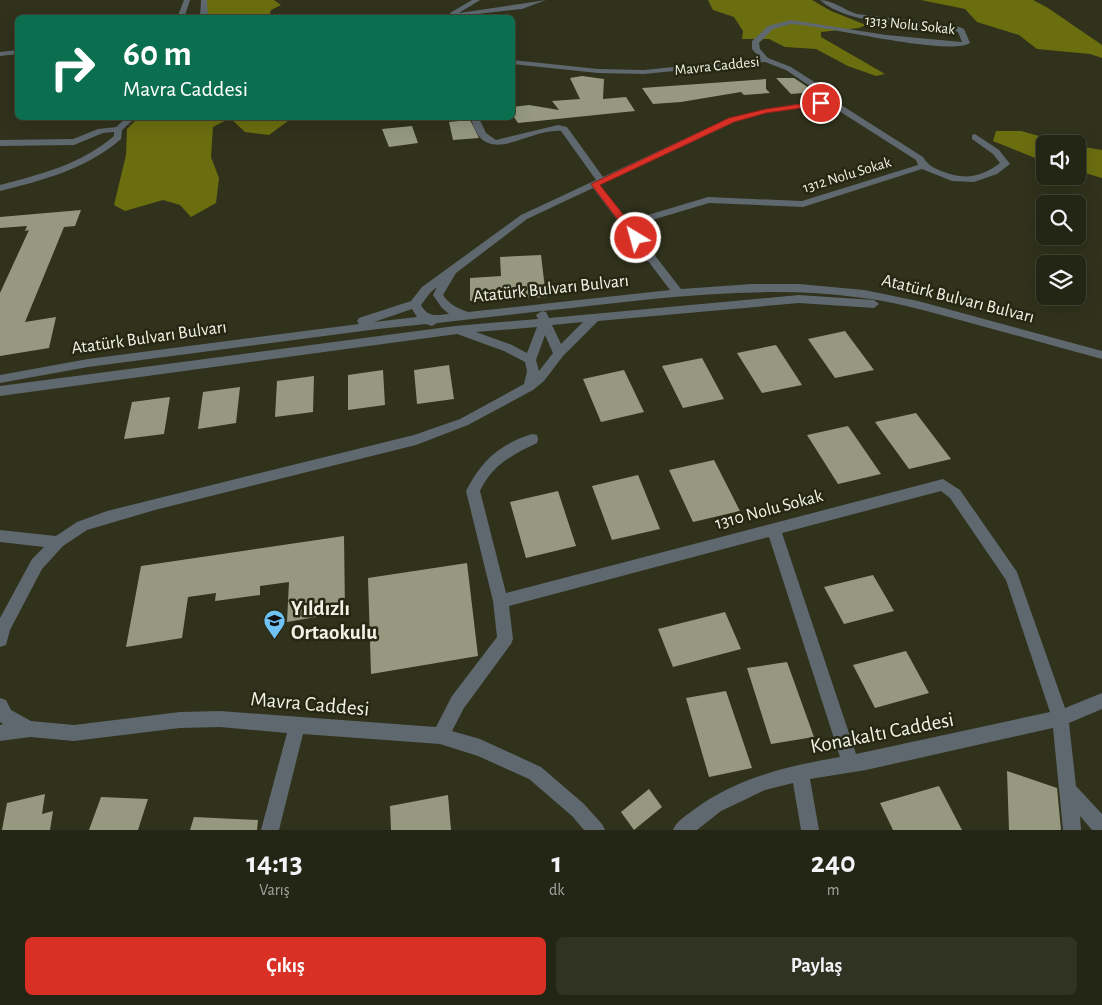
<!DOCTYPE html>
<html lang="tr">
<head>
<meta charset="utf-8">
<style>
  body { margin:0; font-family:"Alegreya Sans",sans-serif; background:#303222; color:#f1f3f6; height:100vh; display:flex; flex-direction:column; font-size:19px; white-space:nowrap }
  * { box-sizing:border-box; margin:0 }
  p { font-size:16px; color:#a3a5a0 }
  .icon { flex:none; width:28px; height:28px; fill:none; stroke:currentColor; stroke-width:2; stroke-linecap:round; stroke-linejoin:round }
  .map { position:relative; height:830px; overflow:hidden }
  .sheet { display:flex; flex-direction:column; background:#242615; flex:1 }
  .sheet>* { flex:none }
  .top-card { position:absolute; left:15px; top:15px; width:500px; height:105px; border-radius:8px; box-shadow:0 5px 20px #0002,0 0 0 1px #414334; background:#0b6e4f; color:#fff; overflow:hidden }
  .controls { position:absolute; left:1036px; top:135px; display:grid; gap:10px }
  .controls a { display:grid; place-items:center; width:50px; height:50px; border-radius:8px; background:#242615; box-shadow:0 5px 20px #0002,0 0 0 1px #414334; font-size:25px }
  .pin { position:absolute; display:grid; place-items:center; width:42px; height:42px; color:#fff; margin:-21px; border:2px solid #fff; border-radius:50%; box-shadow:0 1px 5px #0007 }
  .me { position:absolute; width:55px; margin:-28px; rotate:323deg; stroke-linejoin:round; filter:drop-shadow(0 0 4px #0008) }
  .turn { display:flex; align-items:center; gap:18px; height:105px; padding:0 25px; font-size:22px }
  .turn .icon { width:65px; height:65px; stroke-width:2.5 }
  .turn b { display:block; font-size:35px; line-height:42px }
  .eta { display:flex; justify-content:space-evenly; align-items:center; height:85px; text-align:center }
  .eta b { font-size:30px; font-weight:700; line-height:35px }
  .primary-button { display:flex; gap:10px; margin-top:auto; padding:10px 25px }
  .primary-button a { flex:1; height:58px; border-radius:8px; background:#d93025; color:#fff; font-size:20px; font-weight:700; line-height:58px; text-align:center }
  .primary-button a+a { background:#303222; color:#f1f3f6 }
  .map>svg:first-child { display:block }
  .forest { fill:#6b6e0f }
  .building { fill:#969980 }
  .lines { fill:none; stroke-linecap:round; stroke-linejoin:round }
  .minor { fill:#5e686e; fill-rule:evenodd }
  .route { fill:#d93025; stroke:#8d1f18 }
  .labels { text-anchor:middle; dominant-baseline:central; stroke-width:5; stroke-linejoin:round; paint-order:stroke }
  .far-street-label { font-size:15px; fill:#f2f3e6; stroke:#262813 }
  .street-label { font-size:18px; fill:#f2f3e6; stroke:#262813 }
  .near-poi-label { font-size:21px; font-weight:bold; fill:#f2f3e6; stroke:#262813; text-anchor:start }
  .near-street-label { font-size:21px; fill:#f2f3e6; stroke:#262813 }
</style>
</head>
<body>
<div class="map">
<svg width="1102" height="830" viewBox="0 0 1102 830">
  <rect width="100%" height="100%" fill="#30321c"/>
  <g class="forest">
    <path d="M205,0H274L281,5L271,10L269,17H208Z"/>
    <path d="M708,0H812L831,11L866,25L859,28L821,32V37L885,74L876,76L848,66L816,49L785,47L769,39H742L743,31L734,17L713,10Z"/>
    <path d="M921,0H1033L1048,8L1102,45V58L1090,54L1037,49L1019,35L977,22L965,9Z"/>
    <path d="M138,118H292L269,135L245,132L230,118L213,127L211,157L219,178L216,203L191,217L180,205L163,200L125,211L114,205L126,155L127,129Z"/>
    <path d="M996,131H1021L1068,144H1045V162L993,141Z"/>
    <path d="M1078,146L1102,150V178L1078,171Z"/>
  </g>
  <g class="building">
    <path d="M582,76L604,79L603,99L626,97L635,111L518,123L512,114V107L529,105L559,110L552,101L580,99L570,78Z"/>
    <path d="M776,78H794L815,92L791,94Z"/>
    <path d="M766,79V89L770,93L744,95L741,92L681,102L653,104L642,88Z"/>
    <path d="M470,120L479,138L453,140L449,122Z"/>
    <path d="M412,126L418,143L389,147L382,129Z"/>
    <path d="M81,210L75,226L64,227L25,322L56,317L49,348L0,356V293L29,230L25,231L27,226L0,228V217Z"/>
    <path d="M541,255L546,297L470,301V278L501,276L500,257Z"/>
    <path d="M845,331L874,370L835,378L808,339Z"/>
    <path d="M776,345L802,385L762,393L737,353Z"/>
    <path d="M702,358L724,399L683,408L662,366Z"/>
    <path d="M449,365L454,399L417,404L414,370Z"/>
    <path d="M383,370L385,405L348,410V375Z"/>
    <path d="M624,370L644,412L601,422L583,379Z"/>
    <path d="M314,376L313,412L275,417L277,381Z"/>
    <path d="M240,387L236,423L198,429L203,392Z"/>
    <path d="M170,397L164,434L124,439L132,402Z"/>
    <path d="M916,413L951,459L909,469L875,422Z"/>
    <path d="M848,426L881,474L838,484L807,435Z"/>
    <path d="M714,460L740,511L693,522L669,470Z"/>
    <path d="M638,475L660,529L612,540L592,486Z"/>
    <path d="M558,491L576,546L526,558L510,502Z"/>
    <path d="M344,536L345,612L287,622L289,582L260,586V595L215,601L216,593L188,597L182,638L126,647L141,566Z"/>
    <path d="M467,563L478,656L371,674L368,578Z"/>
    <path d="M873,575L894,611L844,624L824,587Z"/>
    <path d="M725,612L741,649L673,667L658,629Z"/>
    <path d="M906,651L929,693L875,708L853,665Z"/>
    <path d="M787,662L814,737L771,744L747,668Z"/>
    <path d="M726,691L752,768L709,777L686,698Z"/>
    <path d="M1007,771L1057,788L1061,830H1009Z"/>
    <path d="M939,786L962,830H893L880,803Z"/>
    <path d="M649,789L662,807L634,830L621,812Z"/>
    <path d="M45,794L42,814L53,811L50,830H2L7,803Z"/>
    <path d="M448,795L451,830H391L390,806Z"/>
    <path d="M101,797L148,799L138,830H89Z"/>
    <path d="M194,817L258,820L257,830H190Z"/>
  </g>
  <g class="lines">
    <g class="minor">
      <path d="M184,0H190L184,18H177Z"/>
      <path d="M201,0H207L208,18H200Z"/>
      <path d="M472,0H480L459,13L546,0L522,9L451,17L450,13Z"/>
      <path d="M820,0C833,0 844,10 857,14L957,26L964,29L970,43C949,57 823,25 791,24L773,29L759,43L760,49L768,58L791,67L827,90V96L923,157C928,165 932,167 941,171C964,180 980,178 1000,163L993,154L972,139V135L975,134L999,150L1010,164L997,174L974,182L952,181L922,169L803,207L709,203L632,226L681,289L752,284H799L864,290L918,301L1102,351V359C1057,347 1012,334 967,322C933,313 898,302 863,298C756,283 648,300 542,311L546,312L549,318L799,295L874,300L879,304L874,308L799,303L598,321L563,356L544,381L533,390L468,425L416,445L155,510L87,530L63,546L42,569L10,630L6,645L0,647V618L32,559L44,547L0,542V530L56,536L77,522L107,511L414,435L460,419L524,384L527,371L525,362L504,351L457,334L0,396V386L455,326L538,319L536,315L542,311L437,323L432,326L426,324L378,329L88,367L0,383V375L88,359L359,324L357,321L359,318L411,301L422,287L521,215L596,180L561,131C528,128 484,171 471,118H479L486,133L496,140L558,125L567,127L603,177L729,118L766,109L817,101L820,93L786,70L765,62L644,74L598,73L512,64V60L598,69L644,70L760,58L752,49V41L768,26L791,20L886,35L962,42L958,32L952,30C915,25 847,25 820,0ZM825,102L916,160L918,165L802,201L708,197L628,221L600,185L735,122L766,113L821,105ZM593,188L670,290L468,312C457,308 450,305 443,295L456,273L527,219ZM437,287L433,295L442,308L449,314C436,315 428,318 421,305L430,293ZM412,309L417,317L374,322ZM583,322L561,344L552,325ZM537,327L527,353L512,345L476,332ZM545,335L553,353L539,371L536,360Z"/>
      <path d="M18,50V54L0,56V52Z"/>
      <path d="M126,118H135L122,130L121,139C86,169 44,180 0,191V185C41,174 80,165 114,136V132L103,133L74,145L0,146V140L73,139L98,129L116,127Z"/>
      <path d="M532,434L537,435L538,439L537,443C512,455 492,465 480,491L506,593L943,479L960,490L1017,572L1065,708L1102,693V709L1069,723L1076,786L1102,814V830H1092L1080,816L1081,830H1063L1053,728L866,770L810,779L819,830H801L793,783L765,790L721,811L697,830H673C677,821 684,817 692,811C736,778 787,766 840,757L769,537L509,606L513,639L511,644L464,708L452,731L480,739L541,767L584,804L602,824L605,830H584L572,816L529,779L478,756L440,744L303,734L279,830H261L287,733L220,727L180,728L74,741L30,737L0,741V725L3,724L0,722V698L6,700L11,710L31,721L74,725L180,712L220,711L436,727L452,696L497,637L493,601L466,491C481,461 500,444 532,434ZM941,491L950,498L1006,580L1050,712L856,754L782,533Z"/>
    </g>
  </g>
  <path class="route" d="M821,101L823,102V105L766,113L734,122L600,185L640,236V240H633L591,184L729,118L766,109Z"/>
  <defs>
    <symbol id="school-pin" viewBox="-11 -11 22 30"><path d="M0 17L-7.5 6A9.5 9.5 0 1 1 7.5 6Z" fill="#6fc2f4" stroke="#262813"/><path d="M0-5L7-2L0 1L-7-2ZM-4 1L0 2.5L4 1V4Q0 6-4 4Z" fill="#111"/></symbol>
  </defs>
  <g fill-rule="evenodd">
    <use href="#school-pin" x="262" y="608" width="25" height="34"/>
  </g>
  <g class="labels">
    <g class="far-street-label">
      <text transform="translate(910 25) rotate(6)">1313 Nolu Sokak</text>
      <text transform="translate(717 66) rotate(-6)">Mavra Caddesi</text>
      <text transform="translate(847 175) rotate(-17)">1312 Nolu Sokak</text>
    </g>
    <g class="street-label">
      <text transform="translate(551 289) rotate(-6)">Atatürk Bulvarı Bulvarı</text>
      <text transform="translate(958 299) rotate(14)">Atatürk Bulvarı Bulvarı</text>
      <text transform="translate(149 338) rotate(-8)">Atatürk Bulvarı Bulvarı</text>
      <text transform="translate(769 510) rotate(-15)">1310 Nolu Sokak</text>
    </g>
    <g class="near-poi-label">
      <text x="291" y="608">Yıldızlı<tspan x="291" dy="24">Ortaokulu</tspan></text>
    </g>
    <g class="near-street-label">
      <text transform="translate(310 704) rotate(5)">Mavra Caddesi</text>
      <text transform="translate(882 733) rotate(-11)">Konakaltı Caddesi</text>
    </g>
  </g>
</svg>
<div class="controls">
<a><svg class="icon" aria-label="sound" viewBox="0 0 24 24"><path d="M4 9h4l5-4v14l-5-4H4zM17 9q2 3 0 6"/></svg></a>
<a><svg class="icon" aria-label="search" viewBox="0 0 24 24"><circle cx="10" cy="10" r="6"/><path d="M15 15l6 6"/></svg></a>
<a><svg class="icon" aria-label="layers" viewBox="0 0 24 24"><path d="M12 4l9 5-9 5-9-5zM3 14l9 5 9-5"/></svg></a>
</div>
<div class="pin" style="left:821px;top:103px;background:#d93025"><svg class="icon" aria-label="arrive" viewBox="0 0 24 24"><path d="M6 21V4h12l-3 4 3 4H6"/></svg></div>
<svg class="me" style="left:636px;top:238px" viewBox="-20 -20 40 40"><circle r="17" fill="#d93025" stroke="#fff" stroke-width="3"/><path d="M0-11L8 9 0 5-8 9z" fill="#fff"/></svg>
<div class="top-card">
<div class="turn"><svg class="icon" aria-label="right" viewBox="0 0 24 24"><path d="M7 20v-9h11M14 6l5 5-5 5"/></svg><div><b>60 m</b>Mavra Caddesi</div></div>
</div>
</div>
<section class="sheet">
<div class="eta">
<div><b>14:13</b><p>Varış</p></div>
<div><b>1</b><p>dk</p></div>
<div><b>240</b><p>m</p></div>
</div>
<div class="primary-button"><a>Çıkış</a><a>Paylaş</a></div>
</section>
</body>
</html>
